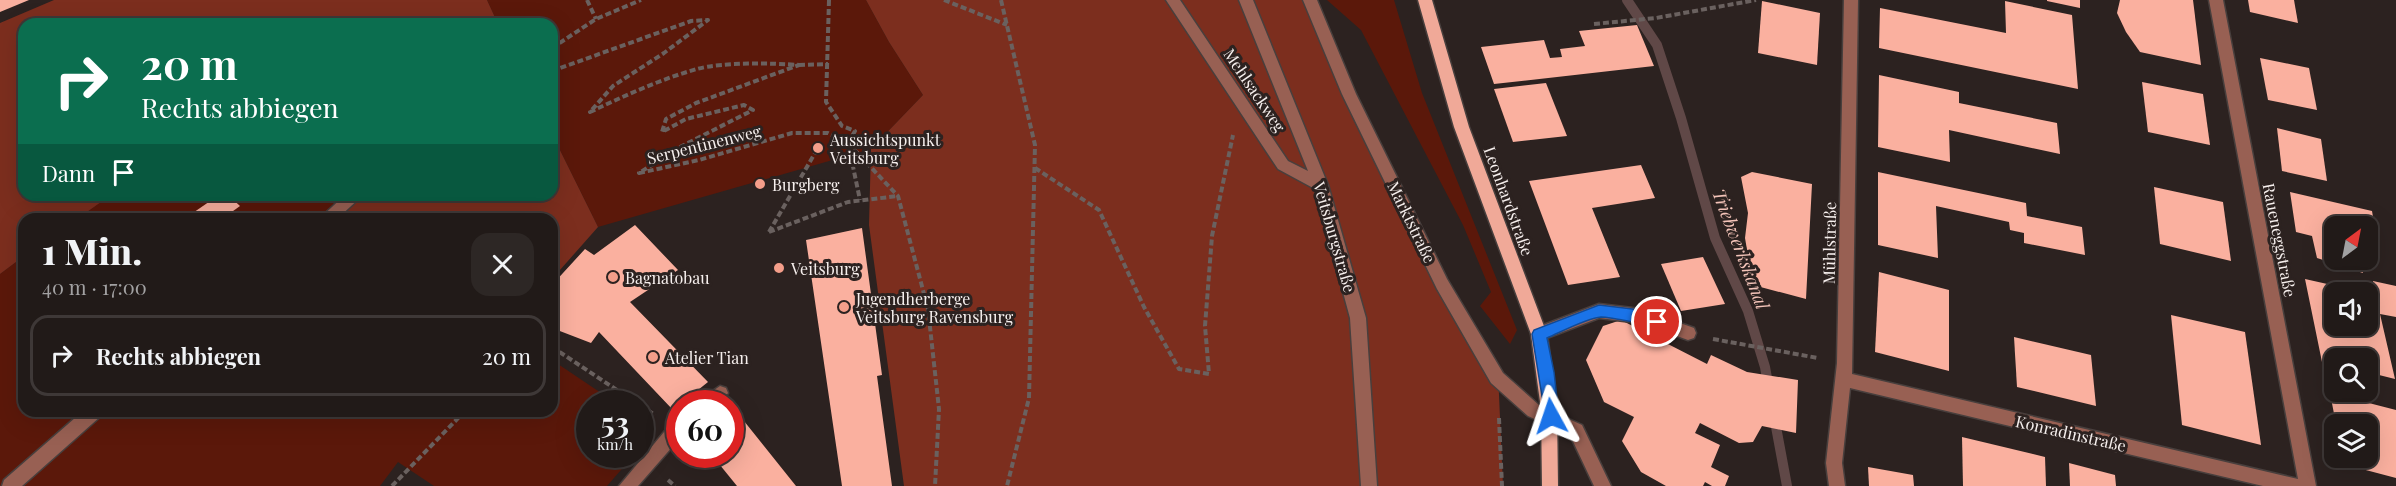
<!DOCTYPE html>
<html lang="de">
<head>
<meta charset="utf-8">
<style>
  body { margin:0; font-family:"Playfair Display",serif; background:#2d2725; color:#f1f3f6; height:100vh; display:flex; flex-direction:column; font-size:22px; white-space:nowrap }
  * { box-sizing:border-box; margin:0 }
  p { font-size:20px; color:#a2a1a2 }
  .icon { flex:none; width:33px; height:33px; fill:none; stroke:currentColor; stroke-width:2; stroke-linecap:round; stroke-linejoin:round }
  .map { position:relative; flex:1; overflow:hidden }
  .drawer { position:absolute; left:18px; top:213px; width:540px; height:204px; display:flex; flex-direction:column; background:#211a18; border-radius:18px; box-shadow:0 6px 24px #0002,0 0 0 2px #3e3837 }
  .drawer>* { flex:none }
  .guide { position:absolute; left:18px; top:18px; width:540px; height:183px; border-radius:18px; box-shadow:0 6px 24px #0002,0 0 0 2px #3e3837; background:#0b6e4f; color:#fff; overflow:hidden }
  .needle { width:39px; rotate:32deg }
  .buttons { position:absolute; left:2324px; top:216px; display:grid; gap:12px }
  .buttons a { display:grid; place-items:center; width:54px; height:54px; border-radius:12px; background:#211a18; box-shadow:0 6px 24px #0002,0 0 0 2px #3e3837; font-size:30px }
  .speed { position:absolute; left:576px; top:390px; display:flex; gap:12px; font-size:30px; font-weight:700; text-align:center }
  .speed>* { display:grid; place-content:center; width:78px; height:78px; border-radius:50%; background:#211a18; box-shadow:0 6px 24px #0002,0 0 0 2px #3e3837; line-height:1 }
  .speed small { font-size:15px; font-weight:400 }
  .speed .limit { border:9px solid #d22; background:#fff; color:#111 }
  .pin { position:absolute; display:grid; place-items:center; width:51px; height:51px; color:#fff; margin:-26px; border:3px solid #fff; border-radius:50%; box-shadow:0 2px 6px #0007 }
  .me { position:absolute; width:66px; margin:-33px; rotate:355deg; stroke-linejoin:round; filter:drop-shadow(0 0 4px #0008) }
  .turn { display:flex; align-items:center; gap:21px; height:126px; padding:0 24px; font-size:27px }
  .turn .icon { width:78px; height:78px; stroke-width:2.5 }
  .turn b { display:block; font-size:42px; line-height:51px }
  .then { display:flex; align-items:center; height:57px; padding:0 24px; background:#0003; gap:12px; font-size:22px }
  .round { display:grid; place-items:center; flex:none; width:63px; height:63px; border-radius:18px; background:#2d2725 }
  .head { display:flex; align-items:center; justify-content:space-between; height:102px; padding:0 24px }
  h1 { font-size:36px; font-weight:800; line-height:45px }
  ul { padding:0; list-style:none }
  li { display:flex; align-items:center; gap:18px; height:81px; margin:0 12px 9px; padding:0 12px; border:3px solid #3e3837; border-radius:18px }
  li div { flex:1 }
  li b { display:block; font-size:22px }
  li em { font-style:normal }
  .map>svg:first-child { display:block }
  .green { fill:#5b180a }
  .forest { fill:#7c2e1e }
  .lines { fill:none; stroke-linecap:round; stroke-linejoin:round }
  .stream { stroke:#604847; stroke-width:10 }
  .building { fill:#fab09f }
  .service-casing { stroke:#483f3d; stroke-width:3 }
  .minor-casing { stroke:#483f3d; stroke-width:3 }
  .primary-casing { stroke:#483f3d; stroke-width:3 }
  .path { stroke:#6a615f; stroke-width:4; stroke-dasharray:6 3; stroke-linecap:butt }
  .service { fill:#986053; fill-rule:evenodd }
  .minor { fill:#986053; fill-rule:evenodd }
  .primary { fill:#f0a998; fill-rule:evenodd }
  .route { fill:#1a73e8; stroke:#114b97; stroke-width:1.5 }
  .poi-dot { fill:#f49e8a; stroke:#2c2220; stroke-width:2 }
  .labels { text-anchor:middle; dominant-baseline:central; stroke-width:6; stroke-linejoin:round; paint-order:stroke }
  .street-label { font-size:16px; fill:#f6efed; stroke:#2c2220 }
  .poi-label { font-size:16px; fill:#f6efed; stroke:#2c2220; text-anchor:start }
  .water-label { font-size:18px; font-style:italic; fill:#f3c3b8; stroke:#2c2220 }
</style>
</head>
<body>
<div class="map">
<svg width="2396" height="486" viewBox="0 0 2396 486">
  <rect width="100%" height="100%" fill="#2c2220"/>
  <g class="green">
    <path d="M487,0H866L889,42L923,95L871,149L598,227L552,134V24H498Z"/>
    <path d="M1327,0H1394L1422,93L1517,330L1510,344L1480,306L1491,292L1463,225L1361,30Z"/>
    <path d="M111,195H322L355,219H77Z"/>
    <path d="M24,256V411H552V360L616,403L590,404V454L634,455L607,486H434L398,462L380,486H0V274Z"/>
  </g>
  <g class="forest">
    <path d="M54,0H487L498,24H24V195H111L77,219H24V256L0,274V23Z"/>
    <path d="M866,0H1310L1442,284L1498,372L1503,486H904L869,225L871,149L923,95L889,42Z"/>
    <path d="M552,134L598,227L552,279V219H355L322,195H552Z"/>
  </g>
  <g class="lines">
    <g class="stream">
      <path d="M1627,0L1657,45L1681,118L1715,238L1748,311L1765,367L1769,389"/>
      <path d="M1774,416L1787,486"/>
    </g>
  </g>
  <g class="building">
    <path d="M0,0H29L0,12Z"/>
    <path d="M2047,0H2080V8L2047,1Z"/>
    <path d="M2120,0H2193L2201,65L2140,52L2126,32L2117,13Z"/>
    <path d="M2248,0H2294L2298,23L2250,12Z"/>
    <path d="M1762,1L1820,13L1817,65L1758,53Z"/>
    <path d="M2005,1L2072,15L2078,89L1879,48L1880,8L2006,33Z"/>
    <path d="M1637,25L1654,66L1494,84L1481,47L1544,40L1550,58L1562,57L1560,49L1585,46L1579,31Z"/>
    <path d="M2260,58L2309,68L2317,110L2268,100Z"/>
    <path d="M1879,75L1959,92V103L2057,123L2060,154L1949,130L1950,162L1878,147Z"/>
    <path d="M2142,82L2203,94L2210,145L2148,132Z"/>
    <path d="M1546,83L1567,136L1513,142L1494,89Z"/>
    <path d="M2277,128L2321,139L2327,181L2282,171Z"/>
    <path d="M1641,165L1655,198L1592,208L1620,277L1568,285L1529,181Z"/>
    <path d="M1752,172L1812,184L1806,299L1753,285L1745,238L1748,213L1741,177Z"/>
    <path d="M1878,172L2026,203L2027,216L2082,227L2085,255L2024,243V233L2010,230L2009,222L1936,206L1938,258L1878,245Z"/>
    <path d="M2154,187L2223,202L2231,261L2160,244Z"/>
    <path d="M2290,192L2372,211L2379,252L2367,249V226H2334V260H2359L2363,273L2317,258L2312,236L2296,232Z"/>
    <path d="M219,195H228L240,206L222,219H184Z"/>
    <path d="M635,225L678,270L630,302L708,382L673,410L599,332L591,343L552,328V285L585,249L594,255Z"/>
    <path d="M862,228L882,375L877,376L892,486H842L806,240Z"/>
    <path d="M1703,257L1725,304L1681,311L1661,264Z"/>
    <path d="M1879,272L1949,290V371L1875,352Z"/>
    <path d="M2305,279L2363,292H2334V326H2367V292L2376,294L2373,281L2396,286V317L2380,314L2395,379L2367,372V358H2334V365L2322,362Z"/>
    <path d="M2171,315L2245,332L2261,445L2182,425Z"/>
    <path d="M1621,320L1707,364L1711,355L1747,372L1798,380L1796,433L1762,426L1753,442L1739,443L1700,423L1695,433L1720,445L1711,467L1729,476L1725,486H1712L1705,482L1703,486H1666L1641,472L1622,441L1634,417L1604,402L1586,360L1603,326Z"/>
    <path d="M2014,337L2091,355L2096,406L2017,387Z"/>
    <path d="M2330,393L2396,410V478L2343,464L2342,458H2367V424H2336Z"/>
    <path d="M732,406L796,486H737L711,454H730Z"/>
    <path d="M1962,437L2045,457L2046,486H1963Z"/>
    <path d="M2069,463L2115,475L2116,486H2070Z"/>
    <path d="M1868,467L1913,475L1914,486H1869Z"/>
  </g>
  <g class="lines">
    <defs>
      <path id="service" d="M1599,304L1641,309L1694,328L1696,333L1694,338L1688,340L1641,323L1599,318L1539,341L1533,339L1531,334L1533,329Z"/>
      <g id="minor">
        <path d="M1166,0H1180L1288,161L1308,171L1239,0H1253L1328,185L1366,318L1377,486H1361L1350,318L1315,189L1278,169Z"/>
        <path d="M1303,0H1317L1356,94L1447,279L1503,373L1540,406L1582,425L1611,486H1594L1570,435L1528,416L1491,383L1437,289L1342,94Z"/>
        <path d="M1844,0H1858L1852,374L2298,479L2209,0H2223L2316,486H2263L1850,388L1842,463L1845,486H1829L1826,463L1837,363Z"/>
        <path d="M345,195H363L337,219H319Z"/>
        <path d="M720,386L726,388L728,393L719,404H699L701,399Z"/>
        <path d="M83,411H103L101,416L22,486H2L4,480Z"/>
        <path d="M680,418V438L638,486H619L674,420Z"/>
      </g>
      <path id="primary" d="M1418,0H1432L1469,127L1547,334L1557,410L1558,486H1542L1541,410L1531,334L1454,127Z"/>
    </defs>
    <use href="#service" class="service-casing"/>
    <use href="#minor" class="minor-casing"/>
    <use href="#primary" class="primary-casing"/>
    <g class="path">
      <path d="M587,0L596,19"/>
      <path d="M829,0L826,102L842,126L855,131L848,143L860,200"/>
      <path d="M944,0L1007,25"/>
      <path d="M1001,0L1035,145L1029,398L1007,486"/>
      <path d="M1594,24L1656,18L1756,0"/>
      <path d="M552,48L596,19L641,0"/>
      <path d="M799,65L828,64"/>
      <path d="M552,71L691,21L708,20L664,53L613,86L590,112C624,96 661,79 697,69C721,62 774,63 799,65L696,103L666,119L662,132L686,119L744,105L753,110L682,146L639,173L699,160L792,133H828L848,143L898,196L928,309L939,409L935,486"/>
      <path d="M1035,168L1099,210L1144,307L1179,369L1209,374L1205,326L1212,236L1233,135"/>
      <path d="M769,232L848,202L898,196"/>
      <path d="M769,232L818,148"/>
      <path d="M1713,339L1818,358"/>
      <path d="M552,347L638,404"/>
      <path d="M640,405L655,415"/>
      <path d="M1499,418L1502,486"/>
      <path d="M668,480L675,486"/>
      <path d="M392,486L465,411"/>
    </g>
    <use href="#service" class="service"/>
    <use href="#minor" class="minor"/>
    <use href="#primary" class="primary"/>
  </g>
  <path class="route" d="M1599,305L1641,310L1662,317L1664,322L1662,326C1655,328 1615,317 1601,317C1587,318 1561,332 1547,338L1554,372L1559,416L1556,421L1551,423L1546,421L1532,334L1534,330Z"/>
  <g class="poi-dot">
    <circle cx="818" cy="148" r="6"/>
    <circle cx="760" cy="184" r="6"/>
    <circle cx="779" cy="268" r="6"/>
    <circle cx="613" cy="277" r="6"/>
    <circle cx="844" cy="307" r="6"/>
    <circle cx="653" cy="357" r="6"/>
  </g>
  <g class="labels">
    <g class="street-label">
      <text transform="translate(1255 90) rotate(56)">Mehlsackweg</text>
      <text transform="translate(704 144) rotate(-14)">Serpentinenweg</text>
      <text transform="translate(1509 201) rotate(70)">Leonhardstraße</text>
      <text transform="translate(1412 222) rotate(64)">Marktstraße</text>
      <text transform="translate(1335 237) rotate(74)">Veitsburgstraße</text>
      <text transform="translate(2280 240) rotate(79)">Raueneggstraße</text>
      <text transform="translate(1829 243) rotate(-89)">Mühlstraße</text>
      <text transform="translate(2071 433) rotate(13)">Konradinstraße</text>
    </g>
    <g class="poi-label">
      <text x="830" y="139">Aussichtspunkt<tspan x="830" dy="18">Veitsburg</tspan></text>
      <text x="772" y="184">Burgberg</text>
      <text x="791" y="268">Veitsburg</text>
      <text x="625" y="277">Bagnatobau</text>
      <text x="856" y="298">Jugendherberge<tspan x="856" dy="18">Veitsburg Ravensburg</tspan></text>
      <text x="665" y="357">Atelier Tian</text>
    </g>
    <g class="water-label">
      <text transform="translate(1741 249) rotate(69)">Triebwerkskanal</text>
    </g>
  </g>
</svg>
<div class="buttons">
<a><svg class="needle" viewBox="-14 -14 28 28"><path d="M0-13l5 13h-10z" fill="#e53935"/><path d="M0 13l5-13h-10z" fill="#a2a1a2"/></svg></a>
<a><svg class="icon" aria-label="sound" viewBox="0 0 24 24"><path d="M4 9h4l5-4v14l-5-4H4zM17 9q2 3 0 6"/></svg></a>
<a><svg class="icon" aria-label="search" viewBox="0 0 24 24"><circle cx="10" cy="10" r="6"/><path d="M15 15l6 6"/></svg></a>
<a><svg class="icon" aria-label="layers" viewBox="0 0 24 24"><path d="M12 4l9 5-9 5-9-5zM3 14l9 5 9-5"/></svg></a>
</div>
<div class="speed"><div>53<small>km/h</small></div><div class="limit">60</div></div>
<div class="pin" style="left:1657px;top:322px;background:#d93025"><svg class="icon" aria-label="arrive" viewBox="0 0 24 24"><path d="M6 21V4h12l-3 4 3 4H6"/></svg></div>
<svg class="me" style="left:1551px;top:416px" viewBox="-20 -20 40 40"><path d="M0-17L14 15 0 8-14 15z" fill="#1a73e8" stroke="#fff" stroke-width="4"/></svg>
<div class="guide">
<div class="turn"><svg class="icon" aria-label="right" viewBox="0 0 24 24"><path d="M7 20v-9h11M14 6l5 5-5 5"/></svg><div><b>20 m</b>Rechts abbiegen</div></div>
<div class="then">Dann<svg class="icon" aria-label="arrive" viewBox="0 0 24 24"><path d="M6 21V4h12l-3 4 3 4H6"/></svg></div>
</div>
<section class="drawer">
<div class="head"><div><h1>1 Min.</h1><p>40 m · 17:00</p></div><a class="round"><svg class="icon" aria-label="close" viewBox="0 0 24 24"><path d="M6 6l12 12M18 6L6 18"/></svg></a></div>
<ul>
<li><svg class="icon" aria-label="right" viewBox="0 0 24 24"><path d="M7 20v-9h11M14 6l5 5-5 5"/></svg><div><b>Rechts abbiegen</b></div><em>20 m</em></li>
</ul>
</section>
</div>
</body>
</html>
